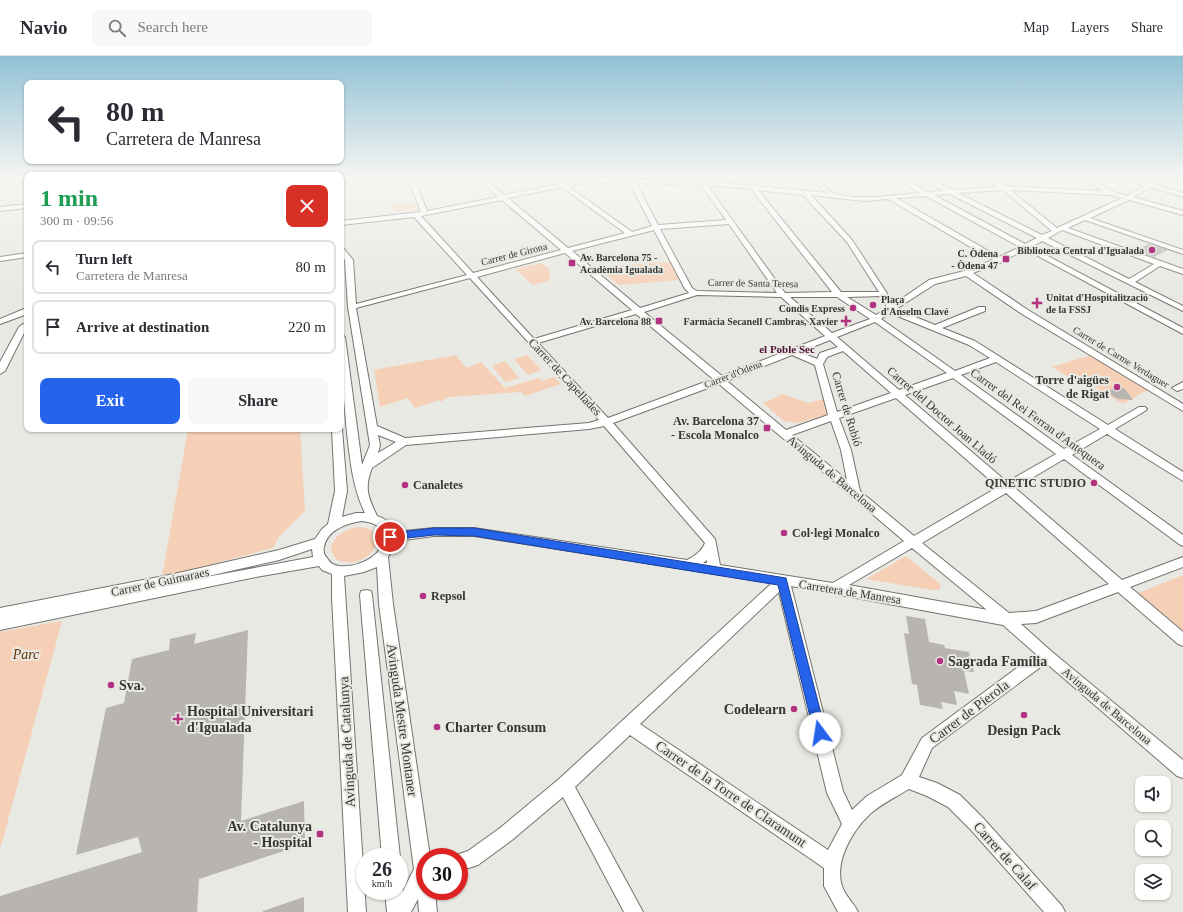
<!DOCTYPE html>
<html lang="en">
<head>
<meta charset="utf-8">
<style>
  body { margin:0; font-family:"Times New Roman",serif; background:#f7f7f7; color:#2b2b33; height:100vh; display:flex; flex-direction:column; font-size:15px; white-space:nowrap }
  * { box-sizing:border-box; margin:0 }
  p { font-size:13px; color:#7c7c81 }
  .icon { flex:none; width:22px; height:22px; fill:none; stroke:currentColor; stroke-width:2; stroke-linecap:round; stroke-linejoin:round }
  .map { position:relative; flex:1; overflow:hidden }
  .panel { position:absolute; left:24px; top:116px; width:320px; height:260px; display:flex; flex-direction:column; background:#fff; border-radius:8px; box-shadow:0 1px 3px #0004 }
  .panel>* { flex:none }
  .banner { position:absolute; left:24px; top:24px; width:320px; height:84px; border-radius:8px; box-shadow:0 1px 3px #0004; background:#fff; color:#2b2b33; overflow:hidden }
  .tools { position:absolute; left:1135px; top:720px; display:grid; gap:8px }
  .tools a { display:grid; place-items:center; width:36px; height:36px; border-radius:8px; background:#fff; box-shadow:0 1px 3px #0004; font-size:20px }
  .speed { position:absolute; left:356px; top:792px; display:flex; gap:8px; font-size:20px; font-weight:700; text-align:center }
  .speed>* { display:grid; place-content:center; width:52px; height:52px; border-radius:50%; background:#fff; box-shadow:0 1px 3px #0004; line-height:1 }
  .speed small { font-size:10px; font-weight:400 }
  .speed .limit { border:6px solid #d22; background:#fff; color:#111 }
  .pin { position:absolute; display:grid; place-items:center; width:34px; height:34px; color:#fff; margin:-17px; border:2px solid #fff; border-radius:50%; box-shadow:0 1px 4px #0007 }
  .me { position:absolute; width:44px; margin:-22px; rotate:346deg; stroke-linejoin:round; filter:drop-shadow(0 0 3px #0008) }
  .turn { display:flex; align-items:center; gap:14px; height:84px; padding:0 16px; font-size:18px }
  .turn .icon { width:52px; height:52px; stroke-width:2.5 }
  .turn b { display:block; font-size:28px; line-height:34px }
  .round { display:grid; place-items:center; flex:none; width:42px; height:42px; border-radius:8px; background:#f7f7f7 }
  .headline { display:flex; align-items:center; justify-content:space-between; height:68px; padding:0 16px }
  h1 { font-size:24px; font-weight:600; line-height:30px; color:#1e9e55 }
  .button { display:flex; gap:8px; margin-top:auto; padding:8px 16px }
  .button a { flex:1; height:46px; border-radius:8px; background:#2563eb; color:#fff; font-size:16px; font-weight:600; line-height:46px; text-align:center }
  .button a+a { background:#f7f7f7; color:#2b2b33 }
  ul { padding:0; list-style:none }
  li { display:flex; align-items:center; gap:12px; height:54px; margin:0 8px 6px; padding:0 8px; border:2px solid #e1e1e2; border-radius:8px }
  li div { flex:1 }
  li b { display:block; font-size:15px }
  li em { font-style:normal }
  header { display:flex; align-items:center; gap:24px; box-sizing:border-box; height:56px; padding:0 20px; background:#fff; border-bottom:1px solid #e1e1e2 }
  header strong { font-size:19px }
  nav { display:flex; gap:22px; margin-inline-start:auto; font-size:14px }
  .search { width:280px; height:36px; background:#f7f7f7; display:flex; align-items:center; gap:10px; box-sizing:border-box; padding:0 14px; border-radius:8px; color:#7c7c81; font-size:15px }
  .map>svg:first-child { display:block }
  .green { fill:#f6d0b6 }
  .building { fill:#b8b5b0 }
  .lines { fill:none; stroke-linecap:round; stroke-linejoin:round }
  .minor-casing { stroke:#74736e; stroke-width:2 }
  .minor { fill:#fff; fill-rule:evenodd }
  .route { fill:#2563eb; stroke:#184099 }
  .poi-dot { fill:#b13381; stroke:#e9e9e3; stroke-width:1.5 }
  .labels { text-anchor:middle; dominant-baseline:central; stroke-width:4; stroke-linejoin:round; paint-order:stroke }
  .far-poi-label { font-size:10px; font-weight:bold; fill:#363634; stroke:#e9e9e3; text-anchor:end }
  .far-street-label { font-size:10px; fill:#363634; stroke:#e9e9e3 }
  .far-neighbourhood-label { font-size:11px; font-weight:bold; fill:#4d1137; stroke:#e9e9e3 }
  .street-label { font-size:12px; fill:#363634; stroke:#e9e9e3 }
  .poi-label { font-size:12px; font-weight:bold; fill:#363634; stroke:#e9e9e3; text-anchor:end }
  .near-park-label { font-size:14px; font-style:italic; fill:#623205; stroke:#e9e9e3 }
  .near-poi-label { font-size:14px; font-weight:bold; fill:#363634; stroke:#e9e9e3; text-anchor:start }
  .near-street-label { font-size:14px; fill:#363634; stroke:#e9e9e3 }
</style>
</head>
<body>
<header>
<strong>Navio</strong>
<div class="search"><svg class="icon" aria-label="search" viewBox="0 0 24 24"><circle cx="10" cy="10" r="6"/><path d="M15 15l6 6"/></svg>Search here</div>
<nav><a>Map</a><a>Layers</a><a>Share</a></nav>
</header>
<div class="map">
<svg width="1183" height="856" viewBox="0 0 1183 856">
  <rect width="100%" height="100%" fill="#e9e9e3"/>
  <g class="green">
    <path d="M401,146L415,147V149H418L419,153L396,156L392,148Z"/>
    <path d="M669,206L679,224L619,229L596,211Z"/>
    <path d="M541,207L549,212L550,224L533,229L515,213Z"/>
    <path d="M456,299L466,312L481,306L505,332L539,322L542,325L554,321L561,328L525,340L521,336L449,341L440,346L439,344L415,352L408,342L380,351L374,314Z"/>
    <path d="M527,299L541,314L528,319L514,303Z"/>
    <path d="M1091,299L1147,334L1123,348L1082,323L1075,325L1052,311Z"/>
    <path d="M505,305L519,322L505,326L492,310Z"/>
    <path d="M783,338L808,347L823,343L828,358L798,367L784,365L763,347Z"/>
    <path d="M188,373H300L305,455L278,482L273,492L162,521Z"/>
    <path d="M359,471C397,473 369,514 341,505C335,503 333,499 331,494C332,480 347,472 359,471Z"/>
    <path d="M906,500L938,526L941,529L939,534H933L866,523Z"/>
    <path d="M1183,519V575L1158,559L1136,538Z"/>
    <path d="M62,565L1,790L0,791V576Z"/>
  </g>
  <g class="building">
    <path d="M1149,188L1168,194L1154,201L1135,194Z"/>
    <path d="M1117,330L1125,333L1133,344L1118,343L1107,336Z"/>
    <path d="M906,560L925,563L929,586L944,589L945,592L969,596L974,616L964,615L969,638L954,635L957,649L941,646L943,653L920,649L917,629L912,628L904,577L909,578Z"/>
    <path d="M248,574L241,765L304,745L305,788L199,823L197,856H0V840L142,796L138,781L76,799L106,652L124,647L132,603L169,594L170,583L196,577L194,588Z"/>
    <path d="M304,841V856H263V855Z"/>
  </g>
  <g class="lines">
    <defs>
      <g id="minor">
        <path d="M477,122H484L504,139L588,122L705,125L827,137L817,128L807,122C825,122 824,135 836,138C861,145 895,139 920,137L894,122H902L928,136L944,135L920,122H928L952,134L997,131L984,122H992L1005,130L1103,135L1082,122H1090L1111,135L1127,140L1145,130L1124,122H1135L1183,137V141L1151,131L1133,141L1183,155V159L1129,144L1090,162L1183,194V198L1085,164L1068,172L1183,213V218L1160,210L1135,226L1183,250V255L1042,185L1031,191L1183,272V278L1025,193L1002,206L973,217L1028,254L1183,348V355L1022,258L966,220L935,228L896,253L935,269L979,251H985V255L942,272L975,285L1108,369L1139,351H1145L1147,353L1145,355L1115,373L1183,416V425L1107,378L1072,399L1183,479V490L1179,488L1064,403L1015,432L1122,524L1183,501V511L1130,531L1183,576V590L1178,588L1118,536L1036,567L1021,568L1051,595L1183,704V722L1177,720L1046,607L932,692L919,721L937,727L960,739L983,762L1062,850L1065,856H1044L971,774L948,751L927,740L909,733C896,741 881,748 870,758C853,774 834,805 842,830C845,840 854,847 858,856H838L824,830V812L630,679L575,731L643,856H624L563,741L512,784L478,809L459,815V801H452L453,800L468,795L500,772L559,723L772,527L474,480H434L396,485L388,501L393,548L430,801H425V835H435L437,856H419L418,843L411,856H387L385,835H399V828L403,835L414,813L379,548L377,511L364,516L344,520L366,856H348L332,541V518L322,514L319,510L256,521L0,574V552L174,518L279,494L315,483L322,473L328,468L335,435L332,373H341V371L342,373L347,435L342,461L356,457H365C353,433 350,404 347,377C344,344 341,312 341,278L345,281L362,409L370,389L348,251L345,204L341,199V193H344L353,204L356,248L467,219L414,161L341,169V165L421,156L409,125L412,123L415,125L427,155L498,141ZM589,126L622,128L629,126L652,170L632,176L568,130ZM636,127L701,129L726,164L658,169ZM707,129L751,133L832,236L785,237ZM562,131L625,177L568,192L508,142ZM758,134L803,139L847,186L879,236H841ZM1003,134L1052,175L1042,179L958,137ZM1010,134L1110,139L1122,142L1057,172ZM950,138L1037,182L1025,188L934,139ZM811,139L864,145L888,143L993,204L964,215L929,224L894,248L852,184ZM926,140L1020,191L999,201L896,142ZM502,144L561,194L473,217L421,160ZM729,168L777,237L697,235L692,232L660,173ZM654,174L685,233L689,237L640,252L572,195ZM1062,174L1154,208L1129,223L1048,182ZM565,197L632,254L534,283L477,221ZM470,222L599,364L589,367L405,382L377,370L356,252ZM697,239L781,241L825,280L722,320L644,256ZM882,240L886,247V253L876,259L847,241ZM790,241H837L870,263L832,277ZM890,257L969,289L990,302L955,315L881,263ZM636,258L713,323L608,362L538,287ZM875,266L947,317L899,334L837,281ZM830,284L838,291L820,297L817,303L800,296ZM843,295L891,337L837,356L823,308L827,301ZM792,299L815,309L828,359L786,374L727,325ZM996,306L1100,373L1064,393L961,319ZM953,322L1056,398L1007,426L905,339ZM719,328L904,485L833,527L720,509L715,483L613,367ZM896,342L998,431L914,480L860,435L851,394L839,362ZM831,365L841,394L847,424L792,379ZM604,370L705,487C702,495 695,500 687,504L474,472H434L394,476C393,468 385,462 377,460C368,441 364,432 372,412L406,389L589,373ZM378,379L396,386L378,397L380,389ZM1006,437L1109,528L1036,555L1009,557L922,487ZM362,465C366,466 371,466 374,468C379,470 382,475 383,479C386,500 357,512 339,510C333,509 330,507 327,502C324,499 323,495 324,491C327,474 347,467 362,465ZM912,492L987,554H988L849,529ZM312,493L313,501L195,523L279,504ZM707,504V507H703ZM791,530L1003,569L1036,598L922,682L902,719L867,740L852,754L843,735ZM779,536L827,737L842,768L828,794L640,668Z"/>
        <path d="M1165,122L1183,124V128L1166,123Z"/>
        <path d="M27,148V152L0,155V151Z"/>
        <path d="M27,197V201L0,205V201Z"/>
        <path d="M24,253H27V258L0,268V263Z"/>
        <path d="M23,268L27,271L5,315L0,318V306L19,271Z"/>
        <path d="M1183,326V333L1177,335L1172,332Z"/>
        <path d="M366,534L371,535L372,539L400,801L399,803V801H382L360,539L361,535Z"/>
      </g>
    </defs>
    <use href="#minor" class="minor-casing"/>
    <use href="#minor" class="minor"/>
  </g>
  <linearGradient id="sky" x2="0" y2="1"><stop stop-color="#91c1d4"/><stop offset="0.5" stop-color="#f5f5f2"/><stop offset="1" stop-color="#f5f5f2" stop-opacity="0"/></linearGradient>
  <rect width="1183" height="242" fill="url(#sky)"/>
  <path class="route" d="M434,472H474L786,522L826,677L824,681L820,683L815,681L814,677L778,529L474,480L434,479L390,484L387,483L385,481L387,478L390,477Z"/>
  <g class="poi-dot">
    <circle cx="1152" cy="194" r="4"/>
    <rect x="1002" y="199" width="8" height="8" rx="2"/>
    <rect x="568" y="203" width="8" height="8" rx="2"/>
    <path d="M1035 241h4v4h4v4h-4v4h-4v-4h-4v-4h4z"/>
    <circle cx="873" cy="249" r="4"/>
    <circle cx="853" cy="252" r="4"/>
    <rect x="655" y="261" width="8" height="8" rx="2"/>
    <path d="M844 259h4v4h4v4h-4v4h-4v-4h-4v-4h4z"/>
    <circle cx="1117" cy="331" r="4"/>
    <rect x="763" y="368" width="8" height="8" rx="2"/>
    <circle cx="1094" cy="427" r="4"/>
    <circle cx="405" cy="429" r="4"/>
    <circle cx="784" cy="477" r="4"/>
    <circle cx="423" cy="540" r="4"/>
    <circle cx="940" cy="605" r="4"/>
    <circle cx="111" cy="629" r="4"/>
    <circle cx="794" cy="653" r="4"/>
    <circle cx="1024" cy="659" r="4"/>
    <path d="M176 657h4v4h4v4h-4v4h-4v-4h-4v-4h4z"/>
    <circle cx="437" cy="671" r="4"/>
    <rect x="316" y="774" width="8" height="8" rx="2"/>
  </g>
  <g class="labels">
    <g class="far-poi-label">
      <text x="1144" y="194">Biblioteca Central d'Igualada</text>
      <text x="998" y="197">C. Òdena<tspan x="998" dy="12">- Òdena 47</tspan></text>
      <text x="580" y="201" text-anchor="start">Av. Barcelona 75 -<tspan x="580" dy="12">Acadèmia Igualada</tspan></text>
      <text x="1046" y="241" text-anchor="start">Unitat d'Hospitalització<tspan x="1046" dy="12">de la FSSJ</tspan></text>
      <text x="881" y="243" text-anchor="start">Plaça<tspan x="881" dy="12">d'Anselm Clavé</tspan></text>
      <text x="845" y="252">Condis Express</text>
      <text x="651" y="265">Av. Barcelona 88</text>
      <text x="838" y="265">Farmàcia Secanell Cambras, Xavier</text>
    </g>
    <g class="far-street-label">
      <text transform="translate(514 198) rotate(-14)">Carrer de Girona</text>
      <text transform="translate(753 227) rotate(1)">Carrer de Santa Teresa</text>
      <text transform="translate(1121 301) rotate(31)">Carrer de Carme Verdaguer</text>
      <text transform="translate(733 318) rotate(-21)">Carrer d'Òdena</text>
    </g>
    <g class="far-neighbourhood-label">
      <text x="787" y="293">el Poble Sec</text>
    </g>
    <g class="street-label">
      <text transform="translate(565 321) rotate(47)">Carrer de Capellades</text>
      <text transform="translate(847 353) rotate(73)">Carrer de Rubió</text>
      <text transform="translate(942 359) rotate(41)">Carrer del Doctor Joan Lladó</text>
      <text transform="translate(1038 363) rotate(36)">Carrer del Rei Ferran d'Antequera</text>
      <text transform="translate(832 418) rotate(40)">Avinguda de Barcelona</text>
      <text transform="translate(160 526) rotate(-12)">Carrer de Guimaraes</text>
      <text transform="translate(850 536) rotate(9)">Carretera de Manresa</text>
      <text transform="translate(1107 650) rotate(40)">Avinguda de Barcelona</text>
    </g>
    <g class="poi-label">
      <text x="1109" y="324">Torre d'aigües<tspan x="1109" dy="14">de Rigat</tspan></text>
      <text x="759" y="365">Av. Barcelona 37<tspan x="759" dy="14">- Escola Monalco</tspan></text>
      <text x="1086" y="427">QINETIC STUDIO</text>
      <text x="413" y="429" text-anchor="start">Canaletes</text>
      <text x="792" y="477" text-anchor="start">Col·legi Monalco</text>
      <text x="431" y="540" text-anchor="start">Repsol</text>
    </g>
    <g class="near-park-label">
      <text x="26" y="598">Parc</text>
    </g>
    <g class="near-poi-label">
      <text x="948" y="605">Sagrada Família</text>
      <text x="119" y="629">Sva.</text>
      <text x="786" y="653" text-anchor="end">Codelearn</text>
      <text x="187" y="655">Hospital Universitari<tspan x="187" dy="16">d'Igualada</tspan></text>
      <text x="445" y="671">Charter Consum</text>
      <text x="1024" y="674" text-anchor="middle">Design Pack</text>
      <text x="312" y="770" text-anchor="end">Av. Catalunya<tspan x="312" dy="16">- Hospital</tspan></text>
    </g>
    <g class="near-street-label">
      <text transform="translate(969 656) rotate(-37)">Carrer de Pierola</text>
      <text transform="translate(402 664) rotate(82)">Avinguda Mestre Montaner</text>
      <text transform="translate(347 686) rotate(-93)">Avinguda de Catalunya</text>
      <text transform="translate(731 738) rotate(34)">Carrer de la Torre de Claramunt</text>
      <text transform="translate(1005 800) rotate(48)">Carrer de Calaf</text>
    </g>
  </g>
</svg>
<div class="tools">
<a><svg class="icon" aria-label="sound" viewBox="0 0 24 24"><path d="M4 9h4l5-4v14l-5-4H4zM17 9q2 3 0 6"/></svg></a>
<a><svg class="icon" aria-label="search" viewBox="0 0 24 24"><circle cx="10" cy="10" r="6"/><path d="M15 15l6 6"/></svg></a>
<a><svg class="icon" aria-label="layers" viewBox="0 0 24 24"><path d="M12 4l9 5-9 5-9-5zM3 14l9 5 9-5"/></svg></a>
</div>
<div class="speed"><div>26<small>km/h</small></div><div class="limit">30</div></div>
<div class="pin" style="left:390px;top:481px;background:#d93025"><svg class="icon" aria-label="arrive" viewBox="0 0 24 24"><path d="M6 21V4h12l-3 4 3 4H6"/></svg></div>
<svg class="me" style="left:820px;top:677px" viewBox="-20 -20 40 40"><circle r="19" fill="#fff"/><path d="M0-13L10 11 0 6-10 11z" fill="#2563eb"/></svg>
<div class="banner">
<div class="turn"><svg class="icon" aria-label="left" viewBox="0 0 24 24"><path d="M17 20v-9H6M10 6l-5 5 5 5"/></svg><div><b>80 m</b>Carretera de Manresa</div></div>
</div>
<section class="panel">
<div class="headline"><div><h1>1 min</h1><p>300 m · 09:56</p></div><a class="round" style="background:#d93025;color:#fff"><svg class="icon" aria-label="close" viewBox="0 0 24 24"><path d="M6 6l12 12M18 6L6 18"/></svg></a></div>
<ul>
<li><svg class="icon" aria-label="left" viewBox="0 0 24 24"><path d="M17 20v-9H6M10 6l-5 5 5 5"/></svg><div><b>Turn left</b><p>Carretera de Manresa</p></div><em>80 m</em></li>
<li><svg class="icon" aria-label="arrive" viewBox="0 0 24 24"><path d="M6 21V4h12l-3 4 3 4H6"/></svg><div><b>Arrive at destination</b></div><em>220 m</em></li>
</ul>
<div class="button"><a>Exit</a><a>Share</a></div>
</section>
</div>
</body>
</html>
